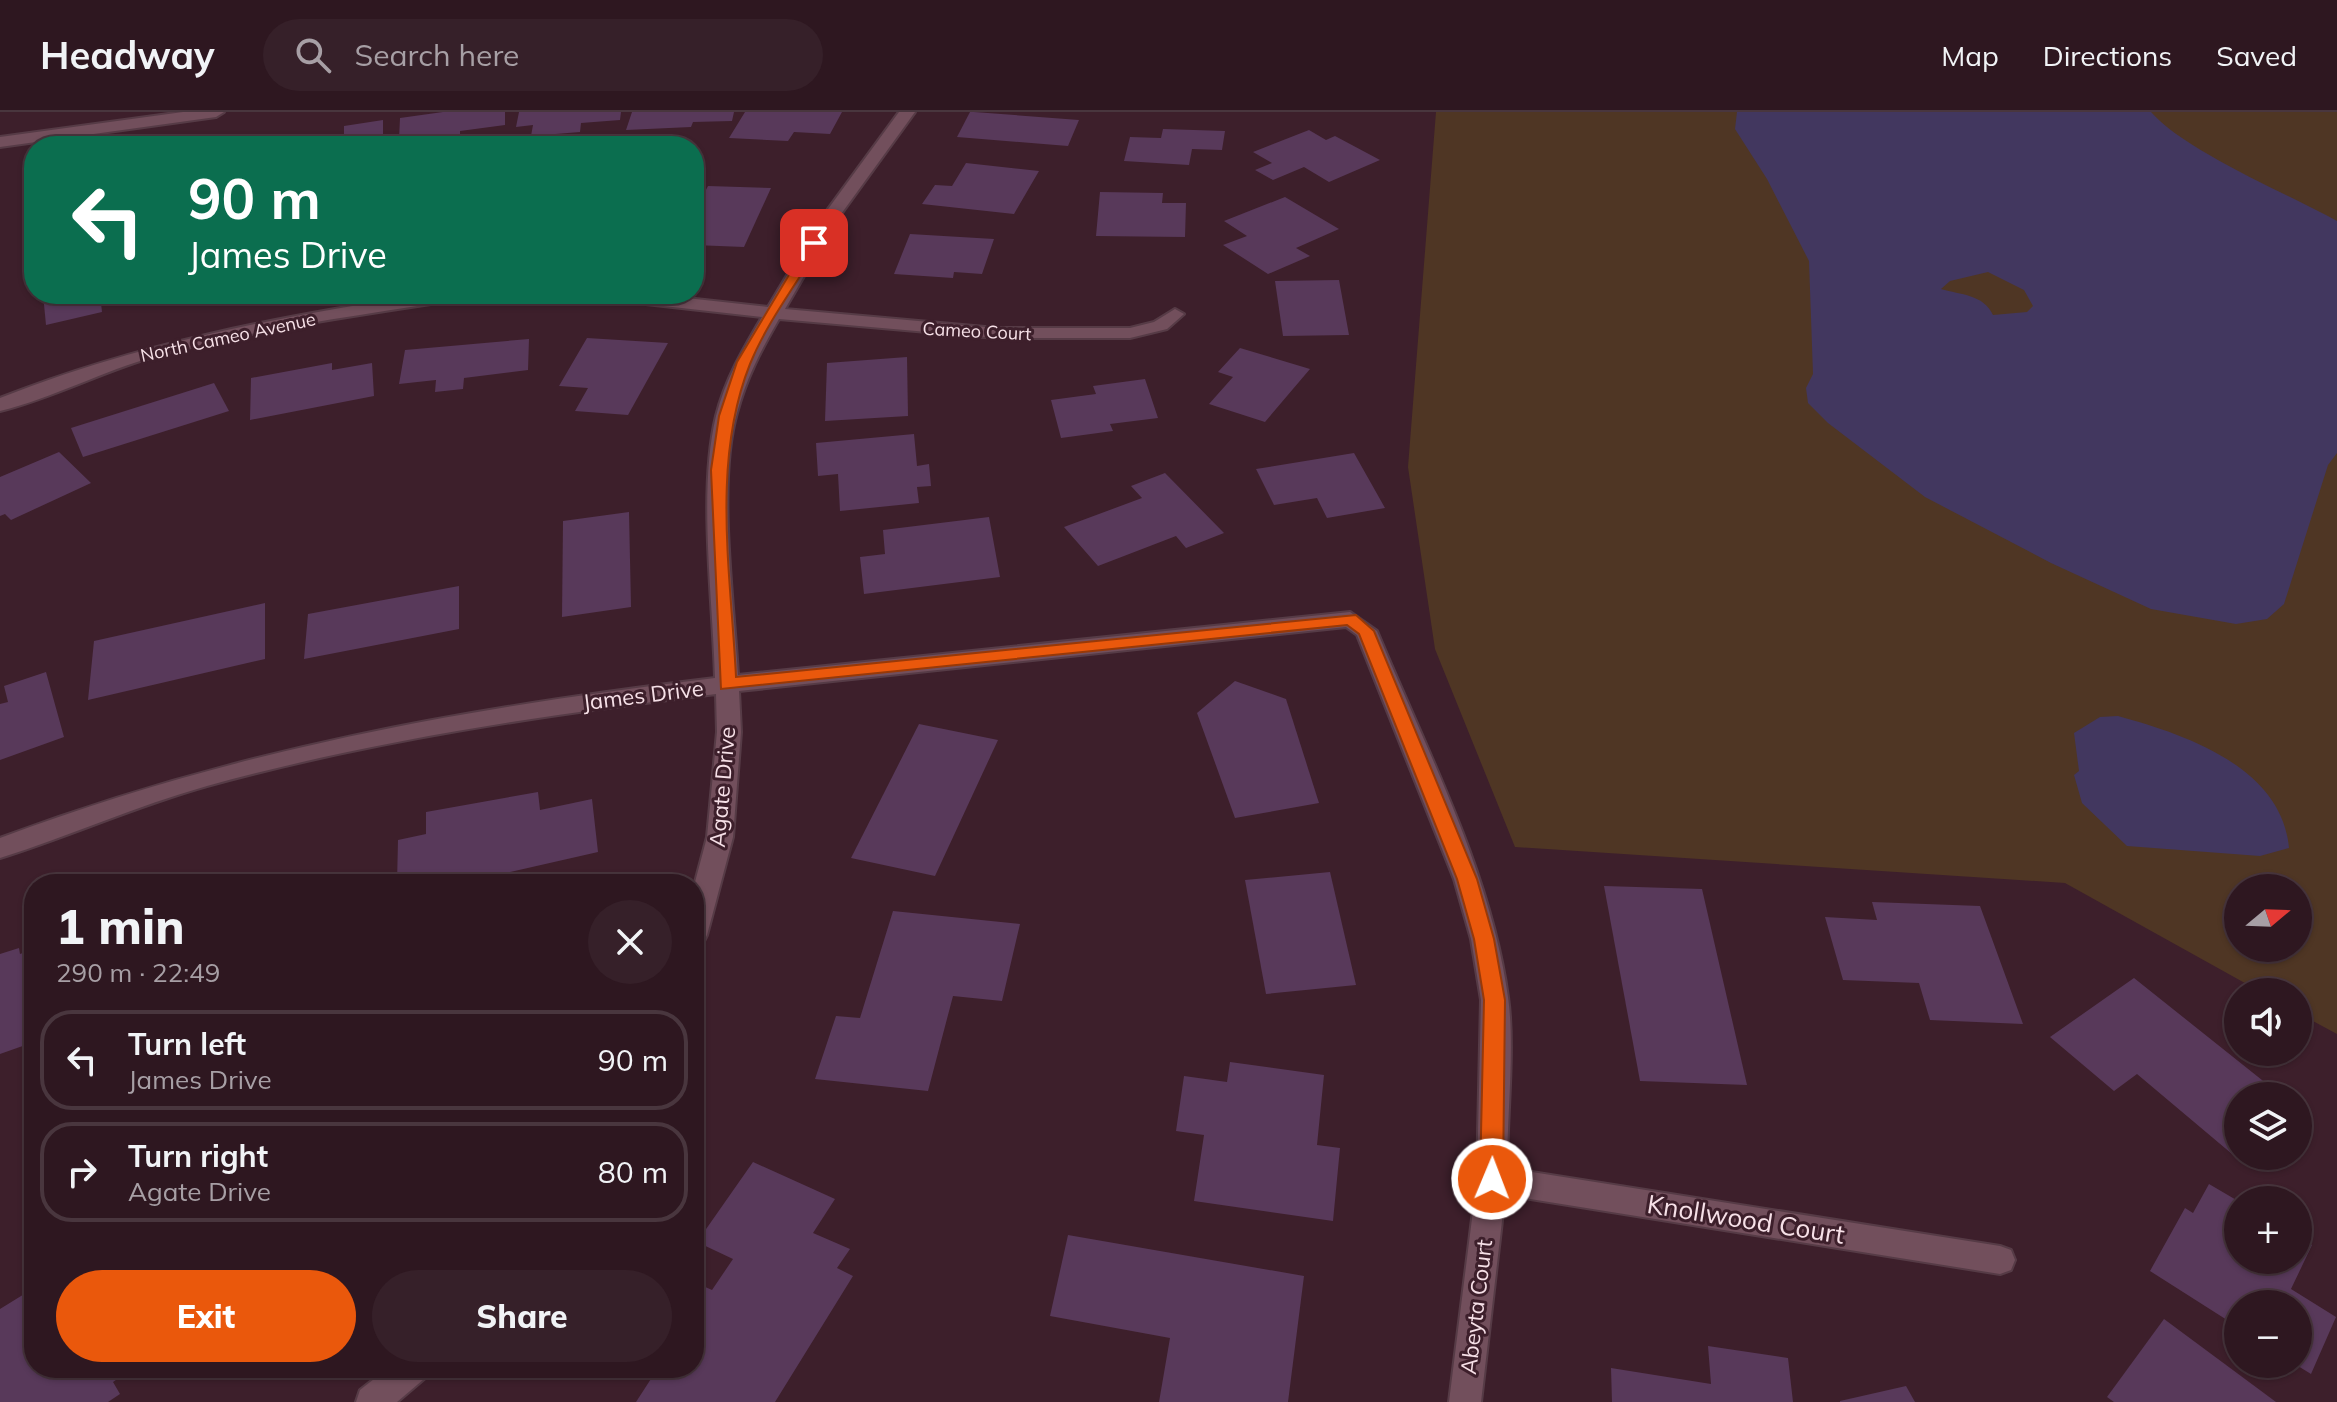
<!DOCTYPE html>
<html lang="en">
<head>
<meta charset="utf-8">
<style>
  body { margin:0; font-family:Mulish,sans-serif; background:#362029; color:#f1f3f6; height:100vh; display:flex; flex-direction:column; font-size:30px; white-space:nowrap }
  * { box-sizing:border-box; margin:0 }
  p { font-size:26px; color:#a79fa5 }
  .icon { flex:none; width:44px; height:44px; fill:none; stroke:currentColor; stroke-width:2; stroke-linecap:round; stroke-linejoin:round }
  .map { position:relative; flex:1; overflow:hidden }
  .side { position:absolute; left:24px; top:762px; width:680px; height:504px; display:flex; flex-direction:column; background:#2e1720; border-radius:32px; box-shadow:0 2px 6px #0004,0 0 0 2px #49363e }
  .side>* { flex:none }
  .hud { position:absolute; left:24px; top:24px; width:680px; height:168px; border-radius:32px; box-shadow:0 2px 6px #0004,0 0 0 2px #49363e; background:#0b6e4f; color:#fff; overflow:hidden }
  .needle { width:52px; rotate:71deg }
  .tools { position:absolute; left:2224px; top:762px; display:grid; gap:16px }
  .tools a { display:grid; place-items:center; width:88px; height:88px; border-radius:50%; background:#2e1720; box-shadow:0 2px 6px #0004,0 0 0 2px #49363e; font-size:40px }
  .pin { position:absolute; display:grid; place-items:center; width:68px; height:68px; color:#fff; margin:-34px; border-radius:16px; box-shadow:0 4px 12px #0006 }
  .me { position:absolute; width:88px; margin:-44px; rotate:1deg; stroke-linejoin:round; filter:drop-shadow(0 0 6px #0008) }
  .turn { display:flex; align-items:center; gap:28px; height:168px; padding:0 32px; font-size:36px }
  .turn .icon { width:104px; height:104px; stroke-width:2.5 }
  .turn b { display:block; font-size:56px; line-height:68px }
  .round { display:grid; place-items:center; flex:none; width:84px; height:84px; border-radius:42px; background:#362029 }
  .head { display:flex; align-items:center; justify-content:space-between; height:136px; padding:0 32px }
  h1 { font-size:48px; font-weight:800; line-height:60px }
  .button { display:flex; gap:16px; margin-top:auto; padding:16px 32px }
  .button a { flex:1; height:92px; border-radius:48px; background:#ea580c; color:#fff; font-size:32px; font-weight:800; line-height:92px; text-align:center }
  .button a+a { background:#362029; color:#f1f3f6 }
  ul { padding:0; list-style:none }
  li { display:flex; align-items:center; gap:24px; height:100px; margin:0 16px 12px; padding:0 16px; border:4px solid #49363e; border-radius:32px }
  li div { flex:1 }
  li b { display:block; font-size:30px }
  li em { font-style:normal }
  header { display:flex; align-items:center; gap:48px; box-sizing:border-box; height:112px; padding:0 40px; background:#2e1720; border-bottom:2px solid #49363e }
  header strong { font-size:38px }
  nav { display:flex; gap:44px; margin-inline-start:auto; font-size:28px }
  .search { width:560px; height:72px; background:#362029; display:flex; align-items:center; gap:20px; box-sizing:border-box; padding:0 28px; border-radius:44px; color:#a79fa5; font-size:30px }
  .map>svg:first-child { display:block }
  .green { fill:#4f3624; fill-rule:evenodd }
  .water { fill:#42375f; fill-rule:evenodd }
  .building { fill:#58395a }
  .lines { fill:none; stroke-linecap:round; stroke-linejoin:round }
  .street-casing { stroke:#563b46; stroke-width:4 }
  .street { fill:#724f5c; fill-rule:evenodd }
  .route { fill:#ea580c; stroke:#983908; stroke-width:2 }
  .labels { text-anchor:middle; dominant-baseline:central; stroke-width:6; stroke-linejoin:round; paint-order:stroke }
  .far-street-label { font-size:18px; fill:#f6e0e7; stroke:#3d1f2b }
  .street-label { font-size:22px; fill:#f6e0e7; stroke:#3d1f2b }
  .near-street-label { font-size:26px; fill:#f6e0e7; stroke:#3d1f2b }
</style>
</head>
<body>
<header>
<strong>Headway</strong>
<div class="search"><svg class="icon" aria-label="search" viewBox="0 0 24 24"><circle cx="10" cy="10" r="6"/><path d="M15 15l6 6"/></svg>Search here</div>
<nav><a>Map</a><a>Directions</a><a>Saved</a></nav>
</header>
<div class="map">
<svg width="2337" height="1290" viewBox="0 0 2337 1290">
  <rect width="100%" height="100%" fill="#3d1f2b"/>
  <path class="green" d="M1436,0H2337V922L2298,901V880H2261L2065,771L1515,735L1435,537L1408,355ZM2238,776H2298V836H2238Z"/>
  <g class="water">
    <path d="M1737,0H2151C2185,39 2288,82 2337,109V341L2328,353L2284,492L2267,507L2236,512L2151,497L2051,451L1925,385L1828,311L1808,291L1806,276L1813,262L1809,149L1767,67L1735,17ZM1988,160L2024,178L2033,194L2027,200L1993,203C1983,182 1961,183 1941,177L1950,169Z"/>
    <path d="M2118,604C2184,622 2282,655 2289,736L2260,744L2127,734L2082,691L2074,663L2079,659L2074,621L2100,605Z"/>
  </g>
  <g class="building">
    <path d="M443,0H505V13L460,19V27L428,32V23L399,27L400,6Z"/>
    <path d="M519,0H621L620,8L581,11L580,20L531,24L533,13L516,15Z"/>
    <path d="M632,0H734L732,9L693,10L691,15L626,18Z"/>
    <path d="M745,0H842L830,22L794,20L788,29L729,26Z"/>
    <path d="M970,0H974L1079,8L1068,34L957,25Z"/>
    <path d="M383,8V34H283L284,31L344,22V14Z"/>
    <path d="M1163,17L1225,19L1222,38L1192,37L1189,53L1124,49L1130,25L1161,26Z"/>
    <path d="M1309,18L1326,28L1335,24L1380,48L1329,70L1304,55L1273,68L1255,58L1272,51L1253,40Z"/>
    <path d="M270,24L268,34H208V32Z"/>
    <path d="M559,25L556,34H513L515,27Z"/>
    <path d="M966,51L1039,59L1014,102L922,92L935,73L952,74Z"/>
    <path d="M708,74L771,76L744,135L694,133V101Z"/>
    <path d="M1100,80L1163,81L1162,91H1186L1185,125L1096,124Z"/>
    <path d="M1285,85L1339,117L1296,136L1310,144L1268,162L1223,133L1247,124L1224,109Z"/>
    <path d="M910,122L994,127L982,162L954,160L953,166L894,162Z"/>
    <path d="M1339,168L1349,223L1283,224L1275,169Z"/>
    <path d="M43,182H100L102,200L46,213Z"/>
    <path d="M587,226L668,231L628,303L575,299L588,276L559,274Z"/>
    <path d="M529,227L528,258L464,266L463,277L435,280L436,268L399,272L405,238Z"/>
    <path d="M1240,236L1310,257L1265,310L1209,292L1233,265L1218,260Z"/>
    <path d="M907,245L908,304L825,309L827,251Z"/>
    <path d="M332,251V258L372,251L374,284L250,308L251,266Z"/>
    <path d="M1145,267L1158,306L1110,312L1113,319L1061,326L1051,288L1096,282L1093,274Z"/>
    <path d="M214,271L229,299L83,345L71,316Z"/>
    <path d="M914,322L917,354L929,352L931,374L917,375L919,391L840,399L838,362L818,364L816,331Z"/>
    <path d="M59,340L91,371L11,408L5,402L0,404V365Z"/>
    <path d="M1354,341L1385,396L1327,406L1317,386L1274,393L1256,357Z"/>
    <path d="M1165,361L1224,421L1186,436L1176,424L1098,454L1064,415L1142,386L1131,374Z"/>
    <path d="M629,400L631,495L562,505L563,409Z"/>
    <path d="M989,405L1000,465L864,482L860,445L885,442L883,418Z"/>
    <path d="M459,474V517L304,547L308,502Z"/>
    <path d="M265,491V547L88,588L94,529Z"/>
    <path d="M46,560L64,625L0,648V592L8,590L4,574Z"/>
    <path d="M1235,569L1286,587L1319,691L1235,706L1197,601Z"/>
    <path d="M919,612L998,628L935,764L851,746Z"/>
    <path d="M538,680L540,698L592,687L598,740L457,772H397L398,728L426,722V700Z"/>
    <path d="M1330,760L1356,873L1266,882L1245,768Z"/>
    <path d="M1604,774L1702,777L1747,973L1640,969Z"/>
    <path d="M1872,790L1980,794L2023,912L1930,908L1919,871L1843,868L1825,805L1877,808Z"/>
    <path d="M893,799L1020,812L1002,889L953,884L928,979L815,967L836,904L860,906Z"/>
    <path d="M19,836L20,842L34,837V930L0,942V842Z"/>
    <path d="M2134,866L2282,984H2238V1047L2137,962L2114,979L2050,925Z"/>
    <path d="M1230,950L1324,963L1317,1033L1340,1036L1333,1109L1194,1089L1204,1023L1176,1019L1184,964L1227,970Z"/>
    <path d="M753,1050L835,1087L813,1121L850,1137L837,1156L853,1164L775,1290H636L658,1256H694V1170L712,1178L733,1147L697,1130Z"/>
    <path d="M2209,1072L2238,1089V1148H2298V1125L2312,1133L2291,1177L2336,1205L2311,1262L2298,1254V1192H2238V1215L2150,1159L2185,1096L2193,1101Z"/>
    <path d="M1068,1123L1304,1164L1288,1290H1159L1170,1226L1050,1204Z"/>
    <path d="M34,1176V1256H133L113,1270L120,1282L108,1290H0V1197Z"/>
    <path d="M2164,1207L2276,1290H2114L2107,1285Z"/>
    <path d="M1708,1234L1788,1246L1793,1290H1612L1611,1256L1711,1272Z"/>
    <path d="M1906,1274L1915,1290H1840V1289Z"/>
  </g>
  <g class="lines">
    <defs>
      <g id="street">
        <path d="M183,0H224L216,5L0,35V25Z"/>
        <path d="M899,0H915L836,109L785,197L996,216H1130L1154,210L1175,197L1184,202L1167,217L1130,226H996L779,207C761,238 746,267 737,301C717,370 734,489 738,563L1350,500L1377,519C1425,635 1491,760 1508,885C1515,934 1507,1005 1507,1056L2000,1134L2011,1138L2015,1148L2011,1158L2000,1162L1505,1083L1481,1290H1449L1477,1067L1481,888L1471,827L1454,767L1357,523L1346,515L739,579L741,620L733,725L707,823L703,831L694,834V774L707,725L717,620L716,582C544,603 374,628 207,674C136,694 70,724 0,746V726C238,637 464,596 715,566C713,488 698,378 716,304C725,268 743,237 762,205L601,187L592,182H650L768,195L820,108Z"/>
        <path d="M428,182H472L463,187C360,203 256,217 156,244C103,259 53,286 0,299V286C139,231 281,204 428,182Z"/>
        <path d="M388,1256H429L424,1267L397,1290H356L360,1278Z"/>
      </g>
    </defs>
    <use href="#street" class="street-casing"/>
    <use href="#street" class="street"/>
  </g>
  <path class="route" d="M814,127L821,131C798,170 767,210 750,252C711,350 731,462 736,565L1356,503L1374,519L1477,767L1494,827L1505,888L1503,1067L1500,1074L1492,1077L1484,1074L1480,1067L1484,888L1474,827L1457,767L1359,522L1347,513L721,577L711,358L719,304L737,250L808,131Z"/>
  <g class="labels">
    <g class="far-street-label">
      <text transform="translate(977 219) rotate(3)">Cameo Court</text>
      <text transform="translate(228 225) rotate(-12)">North Cameo Avenue</text>
    </g>
    <g class="street-label">
      <text transform="translate(643 583) rotate(-7)">James Drive</text>
      <text transform="translate(722 675) rotate(-85)">Agate Drive</text>
      <text transform="translate(1476 1195) rotate(-83)">Abeyta Court</text>
    </g>
    <g class="near-street-label">
      <text transform="translate(1746 1107) rotate(9)">Knollwood Court</text>
    </g>
  </g>
</svg>
<div class="tools">
<a><svg class="needle" viewBox="-14 -14 28 28"><path d="M0-13l5 13h-10z" fill="#e53935"/><path d="M0 13l5-13h-10z" fill="#a79fa5"/></svg></a>
<a><svg class="icon" aria-label="sound" viewBox="0 0 24 24"><path d="M4 9h4l5-4v14l-5-4H4zM17 9q2 3 0 6"/></svg></a>
<a><svg class="icon" aria-label="layers" viewBox="0 0 24 24"><path d="M12 4l9 5-9 5-9-5zM3 14l9 5 9-5"/></svg></a>
<a>+</a>
<a>−</a>
</div>
<div class="pin" style="left:814px;top:131px;background:#d93025"><svg class="icon" aria-label="arrive" viewBox="0 0 24 24"><path d="M6 21V4h12l-3 4 3 4H6"/></svg></div>
<svg class="me" style="left:1492px;top:1067px" viewBox="-20 -20 40 40"><circle r="17" fill="#ea580c" stroke="#fff" stroke-width="3"/><path d="M0-11L8 9 0 5-8 9z" fill="#fff"/></svg>
<div class="hud">
<div class="turn"><svg class="icon" aria-label="left" viewBox="0 0 24 24"><path d="M17 20v-9H6M10 6l-5 5 5 5"/></svg><div><b>90 m</b>James Drive</div></div>
</div>
<section class="side">
<div class="head"><div><h1>1 min</h1><p>290 m · 22:49</p></div><a class="round"><svg class="icon" aria-label="close" viewBox="0 0 24 24"><path d="M6 6l12 12M18 6L6 18"/></svg></a></div>
<ul>
<li><svg class="icon" aria-label="left" viewBox="0 0 24 24"><path d="M17 20v-9H6M10 6l-5 5 5 5"/></svg><div><b>Turn left</b><p>James Drive</p></div><em>90 m</em></li>
<li><svg class="icon" aria-label="right" viewBox="0 0 24 24"><path d="M7 20v-9h11M14 6l5 5-5 5"/></svg><div><b>Turn right</b><p>Agate Drive</p></div><em>80 m</em></li>
</ul>
<div class="button"><a>Exit</a><a>Share</a></div>
</section>
</div>
</body>
</html>
